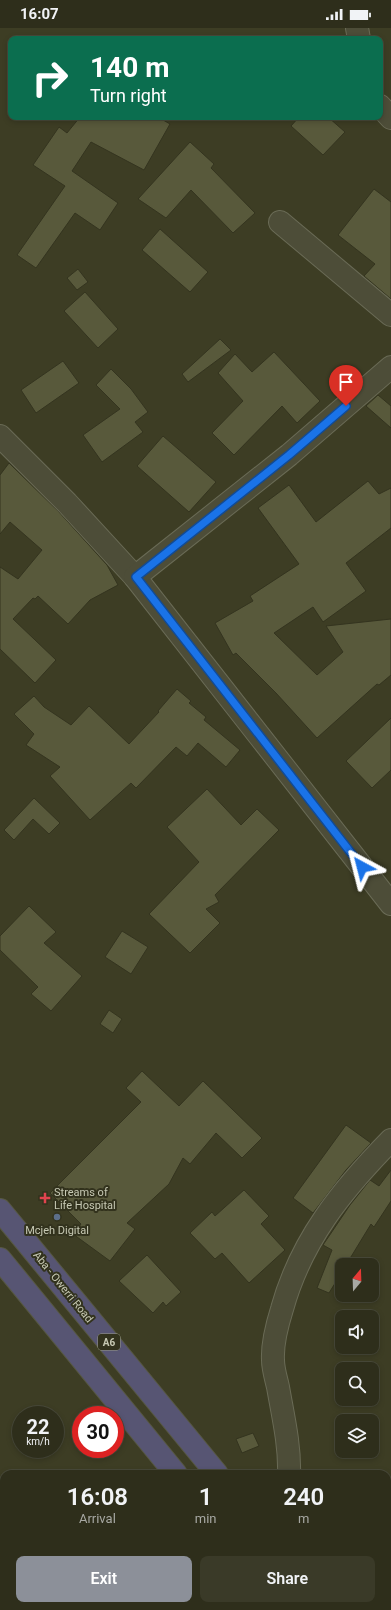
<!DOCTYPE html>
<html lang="en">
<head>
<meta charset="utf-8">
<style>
  body { margin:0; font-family:Roboto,sans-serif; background:#3a3a28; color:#f1f3f6; height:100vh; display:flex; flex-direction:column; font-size:15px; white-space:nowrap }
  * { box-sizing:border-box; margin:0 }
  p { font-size:13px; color:#a7a8a3 }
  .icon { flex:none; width:22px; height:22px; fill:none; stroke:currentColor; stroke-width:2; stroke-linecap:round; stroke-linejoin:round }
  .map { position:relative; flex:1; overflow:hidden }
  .details { position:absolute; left:0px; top:1442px; width:391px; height:140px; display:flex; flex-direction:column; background:#2e2e1b; border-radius:12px 12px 0 0; box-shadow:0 2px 6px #0003,0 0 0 1px #494a3a }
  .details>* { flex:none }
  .hud { position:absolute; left:8px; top:8px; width:375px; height:84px; border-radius:8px; box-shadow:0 2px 6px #0003,0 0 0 1px #494a3a; background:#0b6e4f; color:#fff; overflow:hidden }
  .needle { width:26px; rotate:19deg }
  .buttons { position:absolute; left:335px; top:1230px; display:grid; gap:8px }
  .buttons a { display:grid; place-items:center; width:44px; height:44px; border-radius:8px; background:#2e2e1b; box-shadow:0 2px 6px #0003,0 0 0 1px #494a3a; font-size:20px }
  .speed { position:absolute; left:12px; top:1378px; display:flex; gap:8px; font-size:20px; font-weight:700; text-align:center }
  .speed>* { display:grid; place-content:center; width:52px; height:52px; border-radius:50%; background:#2e2e1b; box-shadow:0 2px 6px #0003,0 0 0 1px #494a3a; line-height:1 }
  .speed small { font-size:10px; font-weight:400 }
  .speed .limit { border:6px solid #d22; background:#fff; color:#111 }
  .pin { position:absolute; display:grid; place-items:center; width:34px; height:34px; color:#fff; margin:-41px -17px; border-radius:50% 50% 50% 0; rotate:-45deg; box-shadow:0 0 4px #0007 }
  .pin .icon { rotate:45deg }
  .me { position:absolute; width:44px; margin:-22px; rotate:322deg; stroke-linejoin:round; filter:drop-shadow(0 0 3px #0008) }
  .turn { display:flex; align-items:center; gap:14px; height:84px; padding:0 16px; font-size:18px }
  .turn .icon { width:52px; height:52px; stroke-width:2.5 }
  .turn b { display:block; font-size:28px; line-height:34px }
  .eta { display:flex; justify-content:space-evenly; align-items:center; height:68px; text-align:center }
  .eta b { font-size:24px; font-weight:600; line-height:28px }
  .action { display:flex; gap:8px; margin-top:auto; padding:8px 16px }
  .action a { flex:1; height:46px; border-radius:8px; background:#8c9099; color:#fff; font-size:16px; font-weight:600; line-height:46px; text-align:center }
  .action a+a { background:#3a3a28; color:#f1f3f6 }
  .status { display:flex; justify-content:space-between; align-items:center; height:28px; padding:0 20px; background:#2e2e1b; direction:ltr }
  .status svg { height:11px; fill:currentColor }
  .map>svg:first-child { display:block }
  .building { fill:#58593b; stroke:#34341f }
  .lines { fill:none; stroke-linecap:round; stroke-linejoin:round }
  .minor-casing { stroke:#6a6b56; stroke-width:24 }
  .highway-casing { stroke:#575843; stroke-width:24 }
  .minor { stroke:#4d4d38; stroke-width:22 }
  .highway { stroke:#575573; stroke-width:22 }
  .route-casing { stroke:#114b97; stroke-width:10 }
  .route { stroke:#1a73e8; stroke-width:7 }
  .health-dot { fill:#e0444e; stroke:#32321d; stroke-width:1.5 }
  .service-dot { fill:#5c6f8a; stroke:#32321d; stroke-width:1.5 }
  .labels { text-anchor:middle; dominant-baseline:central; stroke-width:4; stroke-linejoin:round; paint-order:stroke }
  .shield { fill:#32321d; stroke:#9a9c87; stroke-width:1 }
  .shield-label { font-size:10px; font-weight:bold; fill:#c7c9b4 }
  .poi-label { font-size:11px; fill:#c7c9b4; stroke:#32321d; text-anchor:start }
  .street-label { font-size:11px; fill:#c7c9b4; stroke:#32321d }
</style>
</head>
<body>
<div class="status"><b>16:07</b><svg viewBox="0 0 49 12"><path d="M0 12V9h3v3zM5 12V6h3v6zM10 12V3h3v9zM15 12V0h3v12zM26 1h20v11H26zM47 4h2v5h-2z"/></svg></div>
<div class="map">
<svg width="391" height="1582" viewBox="0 0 391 1582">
  <rect width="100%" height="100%" fill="#3d3d24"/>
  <g class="building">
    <path d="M80,89H158L170,96L144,142L91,114L72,143L118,175L100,202L75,185L36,240L17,227L65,158L33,137L59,99L67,105Z"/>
    <path d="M299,89H328L345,104L323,127L291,98Z"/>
    <path d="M190,114L214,136L211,140L255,185L233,205L191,162L166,190L138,171Z"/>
    <path d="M374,161L391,174V271L364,248L375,236L338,207Z"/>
    <path d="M160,201L208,244L190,264L142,222Z"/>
    <path d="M78,241L88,254L77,262L67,250Z"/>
    <path d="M85,264L118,301L98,320L64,283Z"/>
    <path d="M220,311L231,322L188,354L182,346Z"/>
    <path d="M274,324L320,373L297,395L282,378L234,427L212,405L243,373L218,345L235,326L252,344Z"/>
    <path d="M63,333L79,355L36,385L21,362Z"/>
    <path d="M111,341L131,361L148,384L135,394L143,404L102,434L83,407L120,381L96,357Z"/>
    <path d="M378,367L391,378V400L366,378Z"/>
    <path d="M163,408L216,454L189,484L137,438Z"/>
    <path d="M9,435L59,484L107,537L118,557L90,572L68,596L38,568L35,571L33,570L13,591L56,632L35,655L0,621V539L18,551L42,522L10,494L0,506V447Z"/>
    <path d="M368,453L379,466L391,460V500L346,535L366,563L323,594L313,579L274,605L317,647L343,624L326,598L391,591V647L379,657L377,656L317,710L276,665L236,625L233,627L215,595L253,573L250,568L299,536L258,480L289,457L316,494Z"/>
    <path d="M177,661L191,673L189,675L206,689L204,692L240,722L226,739L198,715L187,728L176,719L136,760L131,755L90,792L50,748L60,739L26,717L34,706L14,686L34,668L44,679L71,697L89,678L129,716L159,684L158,683Z"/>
    <path d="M391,690V742L372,760L346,733Z"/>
    <path d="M207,761L241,797L257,781L279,802L215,867L219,874L206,881L220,895L190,925L149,886L199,834L167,799Z"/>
    <path d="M34,770L60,795L49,806L33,791L14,812L4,802Z"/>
    <path d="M29,878L56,904L44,915L82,948L51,983L31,966L38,959L0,922V908Z"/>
    <path d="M122,903L148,919L131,946L105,929Z"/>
    <path d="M109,982L122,991L113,1005L100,996Z"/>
    <path d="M142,1043L179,1078L203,1053L262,1110L242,1130L216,1105L190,1136L183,1130L169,1156L127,1195L135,1201L110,1233L73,1206L81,1196L50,1165L141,1074L126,1060Z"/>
    <path d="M346,1097L371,1115L346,1142L313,1185L293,1170Z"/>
    <path d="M391,1142V1173L374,1199L371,1196L346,1237H342V1244L329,1265L317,1260L332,1222L323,1217L350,1177L370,1152L379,1158Z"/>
    <path d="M244,1162L269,1188L261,1196L285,1222L249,1255L222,1225L215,1231L190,1205L212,1184L215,1188Z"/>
    <path d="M147,1227L181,1264L166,1278L163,1274L153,1285L119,1253Z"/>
    <path d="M253,1405L259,1418L242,1425L236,1411Z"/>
  </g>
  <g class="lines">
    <defs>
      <g id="minor">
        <path d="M357,0L359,11"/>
        <path d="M380,78L391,90"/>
        <path d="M280,194L391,287"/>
        <path d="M0,408L67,475L135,549L391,876"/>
        <path d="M135,549L289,427L391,339"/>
        <path d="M289,1446C290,1417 283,1388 278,1359C276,1350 273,1341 273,1332C272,1315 277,1297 282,1281C301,1212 342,1162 391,1112"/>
        <path d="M237,1582L239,1578"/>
      </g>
      <g id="highway">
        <path d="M0,1182L217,1446"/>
        <path d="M0,1231L176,1446"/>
        <path d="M284,1578L287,1582"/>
        <path d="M325,1578L328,1582"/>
      </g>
    </defs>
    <use href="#minor" class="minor-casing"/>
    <use href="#highway" class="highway-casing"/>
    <use href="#minor" class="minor"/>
    <use href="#highway" class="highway"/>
  </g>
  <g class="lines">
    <defs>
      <path id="route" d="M346,378L289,427L136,549L362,839"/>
    </defs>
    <use href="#route" class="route-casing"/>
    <use href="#route" class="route"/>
  </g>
  <path class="health-dot" d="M43 1164h4v4h4v4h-4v4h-4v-4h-4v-4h4z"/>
  <circle class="service-dot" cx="57" cy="1189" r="4"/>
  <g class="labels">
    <rect class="shield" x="98" y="1306" width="22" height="16" rx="3"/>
    <g class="shield-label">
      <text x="109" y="1314">A6</text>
    </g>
    <g class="poi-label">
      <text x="54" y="1164">Streams of<tspan x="54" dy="13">Life Hospital</tspan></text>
      <text x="57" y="1202" text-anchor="middle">Mcjeh Digital</text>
    </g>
    <g class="street-label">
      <text transform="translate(63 1259) rotate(51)">Aba - Owerri Road</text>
    </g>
  </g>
</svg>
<div class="buttons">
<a><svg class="needle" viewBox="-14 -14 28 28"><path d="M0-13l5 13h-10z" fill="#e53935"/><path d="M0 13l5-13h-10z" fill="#a7a8a3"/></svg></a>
<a><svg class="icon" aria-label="sound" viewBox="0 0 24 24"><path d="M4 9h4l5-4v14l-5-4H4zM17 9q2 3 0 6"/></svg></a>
<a><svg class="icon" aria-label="search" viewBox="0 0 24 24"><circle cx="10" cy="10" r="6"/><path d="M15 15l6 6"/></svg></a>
<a><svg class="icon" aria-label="layers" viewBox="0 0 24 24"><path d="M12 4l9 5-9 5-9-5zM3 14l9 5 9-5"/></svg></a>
</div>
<div class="speed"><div>22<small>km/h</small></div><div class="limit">30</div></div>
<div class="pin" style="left:346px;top:378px;background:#d93025"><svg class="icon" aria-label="arrive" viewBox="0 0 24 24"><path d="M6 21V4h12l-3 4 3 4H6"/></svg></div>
<svg class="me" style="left:362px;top:839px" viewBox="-20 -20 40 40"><path d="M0-17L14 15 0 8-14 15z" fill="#1a73e8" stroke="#fff" stroke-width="4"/></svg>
<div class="hud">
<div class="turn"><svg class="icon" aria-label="right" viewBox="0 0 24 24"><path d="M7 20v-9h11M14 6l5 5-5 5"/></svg><div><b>140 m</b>Turn right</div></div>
</div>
<section class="details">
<div class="eta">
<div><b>16:08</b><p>Arrival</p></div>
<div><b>1</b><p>min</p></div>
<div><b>240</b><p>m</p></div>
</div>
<div class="action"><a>Exit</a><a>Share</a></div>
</section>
</div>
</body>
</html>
